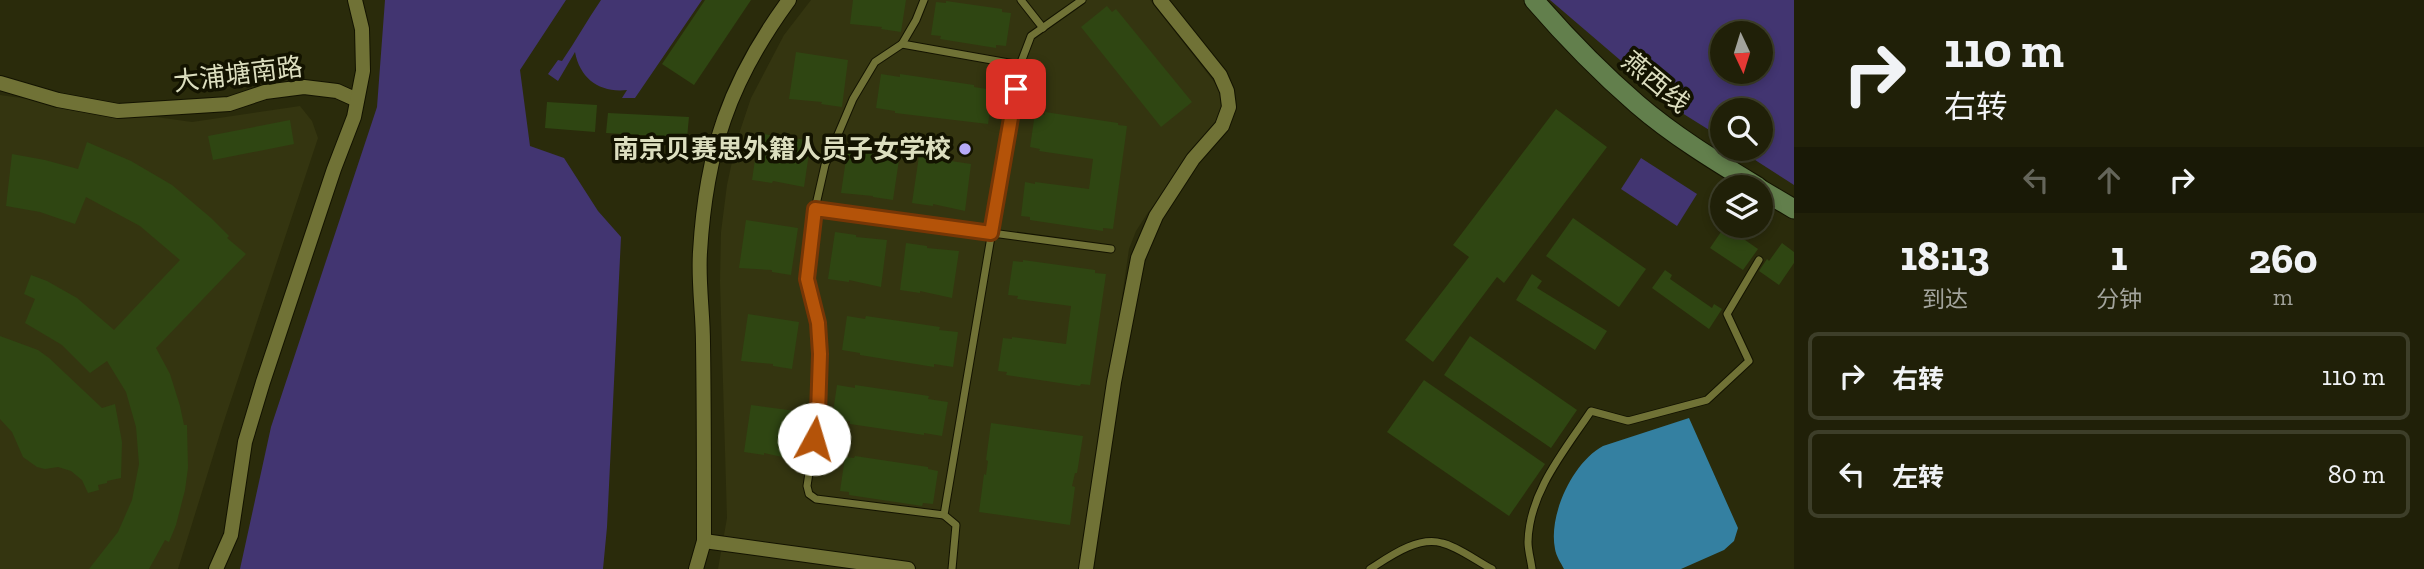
<!DOCTYPE html>
<html lang="zh">
<head>
<meta charset="utf-8">
<style>
  body { margin:0; font-family:"Zilla Slab","Noto Sans SC",serif; background:#2d2d16; color:#f1f3f6; height:100vh; display:flex; flex-direction:column; font-size:26px; white-space:nowrap }
  * { box-sizing:border-box; margin:0 }
  p { font-size:23px; color:#a2a39c }
  .icon { flex:none; width:38px; height:38px; fill:none; stroke:currentColor; stroke-width:2; stroke-linecap:round; stroke-linejoin:round }
  .map { position:relative; flex:1; overflow:hidden }
  .panel { display:flex; flex-direction:column; background:#202008; width:630px }
  .panel>* { flex:none }
  .guide { background:#202008; color:#f1f3f6; overflow:hidden }
  .needle { width:46px; rotate:176deg }
  .tools { position:absolute; left:1710px; top:21px; display:grid; gap:14px }
  .tools a { display:grid; place-items:center; width:63px; height:63px; border-radius:50%; background:#202008; box-shadow:0 4px 10px #0003,0 0 0 2px #3d3e29; font-size:35px }
  .pin { position:absolute; display:grid; place-items:center; width:60px; height:60px; color:#fff; margin:-30px; border-radius:14px; box-shadow:0 4px 10px #0006 }
  .me { position:absolute; width:77px; margin:-38px; rotate:6deg; stroke-linejoin:round; filter:drop-shadow(0 0 5px #0008) }
  .turn { display:flex; align-items:center; gap:24px; height:147px; padding:0 35px; font-size:32px }
  .turn .icon { width:91px; height:91px; stroke-width:2.5 }
  .turn b { display:block; font-size:49px; line-height:60px }
  .lanes { display:flex; align-items:center; height:66px; padding:0 35px; background:#0003; justify-content:center; gap:35px; direction:ltr }
  .lanes .off { opacity:.35 }
  .eta { display:flex; justify-content:space-evenly; align-items:center; height:119px; text-align:center }
  .eta b { font-size:42px; font-weight:800; line-height:49px }
  ul { padding:0; list-style:none }
  li { display:flex; align-items:center; gap:21px; height:88px; margin:0 14px 10px; padding:0 21px; border:4px solid #3d3e29; border-radius:10px }
  li div { flex:1 }
  li b { display:block; font-size:26px }
  li em { font-style:normal }
  main { display:flex; flex:1; min-height:0 }
  .map>svg:first-child { display:block }
  .built { fill:#343510 }
  .green { fill:#423571; fill-rule:evenodd }
  .water { fill:#3480a1 }
  .building { fill:#2f4612 }
  .lines { fill:none; stroke-linecap:round; stroke-linejoin:round }
  .service-casing { stroke:#131300; stroke-width:9 }
  .minor-casing { stroke:#131300; stroke-width:16 }
  .secondary-casing { stroke:#131300; stroke-width:21 }
  .service { stroke:#707236; stroke-width:7 }
  .minor { stroke:#707236; stroke-width:14 }
  .secondary { stroke:#627f4c; stroke-width:19 }
  .route-casing { stroke:#753606; stroke-width:18 }
  .route { stroke:#b45309; stroke-width:12 }
  .poi-dot { fill:#b7abf8; stroke:#131300; stroke-width:2.5 }
  .labels { text-anchor:middle; dominant-baseline:central; stroke-width:7; stroke-linejoin:round; paint-order:stroke }
  .street-label { font-size:26px; fill:#dcdebf; stroke:#131300 }
  .poi-label { font-size:26px; font-weight:bold; fill:#dcdebf; stroke:#131300; text-anchor:end }
</style>
</head>
<body>
<main>
<div class="map">
<svg width="1794" height="569" viewBox="0 0 1794 569">
  <rect width="100%" height="100%" fill="#2a2b0b"/>
  <g class="built">
    <path d="M811,0H1150L1219,88L1225,101L1219,123L1147,214L1136,231L1129,249L1082,569H718L727,518L720,281L721,232L727,185L736,143L751,98L784,35Z"/>
    <path d="M0,95L192,122L300,106L312,121L318,138L223,424L178,569H0Z"/>
  </g>
  <g class="green">
    <path d="M385,0H566L520,70L530,146L564,158L598,211L621,237L607,527L603,569H240L271,427L377,107Z"/>
    <path d="M601,0H702L635,98H622L627,90C600,93 580,79 575,52L558,81L548,74L558,60L562,61C576,41 587,20 601,0Z"/>
    <path d="M1550,0H1794V185L1738,149H1760V110H1722V138L1682,113ZM1760,33V72H1722V33Z"/>
    <path d="M1641,158L1697,194L1677,226L1621,189Z"/>
  </g>
  <path class="water" d="M1689,418L1738,528L1734,541L1724,550L1681,569H1564C1561,563 1556,556 1555,549C1548,515 1573,462 1603,446Z"/>
  <g class="building">
    <path d="M705,0H751L694,85L662,64Z"/>
    <path d="M853,0H906L901,32L881,29L882,27L850,24Z"/>
    <path d="M946,1L1002,9V12L1011,13L1006,46L996,45V48L940,39L941,36L931,35L936,2L946,3Z"/>
    <path d="M1107,6L1112,12L1116,9L1192,102L1161,127L1081,27Z"/>
    <path d="M796,52L848,60L842,107L821,104L822,102L789,99Z"/>
    <path d="M881,74L900,77V74L974,85V87L993,90L988,124L895,113V111L876,108Z"/>
    <path d="M547,102L597,105L595,132L545,128Z"/>
    <path d="M1556,109L1607,147L1504,283L1497,277L1433,362L1405,340L1469,257L1453,245Z"/>
    <path d="M1045,112L1118,123V125L1127,126L1113,229L1103,228V231L1030,220V217L1021,216L1025,182L1035,184V182L1089,189L1093,159L1039,151L1040,149L1030,147L1035,113L1045,115Z"/>
    <path d="M608,113L689,117L687,138L606,133Z"/>
    <path d="M290,120L294,144L213,160L208,136Z"/>
    <path d="M759,133L779,137L811,140L804,187L773,181L772,183L752,180Z"/>
    <path d="M87,142L131,161L172,185L211,218L229,236L227,238L246,254L156,348L170,374L180,406L184,425H187L188,468L185,490L176,525L169,542L165,540L149,569H89L118,532L132,500L139,464L136,427L126,392L107,361L90,373L62,345L25,323L35,299L24,294L31,275L47,281L77,298L114,330L180,260L140,226L86,197L75,224L40,212L6,206L12,154L45,160L78,169Z"/>
    <path d="M848,146L900,153L893,200L873,197V196L841,193Z"/>
    <path d="M919,156L951,163V161L971,164L965,211L933,204V206L912,203Z"/>
    <path d="M1573,218L1646,269L1619,307L1546,256Z"/>
    <path d="M746,220L798,228L791,275L772,272V270L739,268Z"/>
    <path d="M1725,226L1758,249L1743,270L1710,248Z"/>
    <path d="M835,232L856,235V237L887,240L881,287L849,280V282L828,279Z"/>
    <path d="M906,243L927,246V248L959,251L952,298L920,291V293L900,290Z"/>
    <path d="M1782,243L1794,252V263L1779,285L1759,271L1767,259L1769,261Z"/>
    <path d="M1023,260L1095,270V273L1106,274L1090,385L1081,384L1080,386L1006,375L1007,372L998,371L1003,338L1012,339V337L1066,344L1071,306L1017,299L1018,296L1008,295L1013,261L1023,262Z"/>
    <path d="M1665,270L1672,275L1670,279L1712,308L1714,304L1722,309L1709,329L1652,288Z"/>
    <path d="M1532,274L1542,281L1537,288L1607,331L1595,350L1516,300Z"/>
    <path d="M748,314L799,322L792,369L773,366V364L741,361Z"/>
    <path d="M847,316L865,319L866,316L940,327L939,330L958,332L953,367L934,364V367L860,355V353L842,350Z"/>
    <path d="M0,336L38,350L49,358L102,408L115,404L122,442L121,478L107,481V483L98,485L99,490L88,493L82,480L71,471L58,467L45,469L37,467L23,457L12,432L0,419Z"/>
    <path d="M1470,336L1577,410L1551,448L1444,375Z"/>
    <path d="M1424,380L1545,464L1509,516L1387,432Z"/>
    <path d="M837,385L855,388V385L929,396L928,399L948,402L942,436L924,433V435L850,424V421L832,419Z"/>
    <path d="M751,405L803,412L796,460L764,453V455L744,452Z"/>
    <path d="M991,423L1083,436L1077,473H1075L1072,486L1075,487L1070,525L979,512L984,474L986,475L988,461L986,460Z"/>
    <path d="M855,456L928,467V469L938,471L933,504L923,503L922,506L849,495V492L840,491L845,457L854,458Z"/>
  </g>
  <g class="lines">
    <defs>
      <g id="service">
        <path d="M924,0L916,20L902,44L875,62L853,99L825,165L815,209L807,279L818,323L820,354L818,414L807,486L809,494L816,499L944,515"/>
        <path d="M1021,0L1043,28"/>
        <path d="M902,44L1020,65"/>
        <path d="M815,209L1111,249"/>
        <path d="M952,569L956,525L944,515L1020,65L1031,36L1082,0"/>
        <path d="M1370,569C1389,557 1417,536 1442,543C1457,546 1478,562 1492,569"/>
        <path d="M1532,569C1531,560 1528,551 1528,542C1529,492 1565,450 1591,411L1628,421L1707,400L1749,361L1727,314L1759,260"/>
      </g>
      <g id="minor">
        <path d="M0,83L58,100L118,111L229,104L265,92L304,87L337,91L357,100"/>
        <path d="M704,541L908,569"/>
        <path d="M216,569L231,535L245,442L263,382L334,169L354,117L363,71L362,29L355,0"/>
        <path d="M696,569L704,541C704,475 704,409 703,343C703,313 698,282 700,252C706,151 729,82 789,0"/>
        <path d="M1086,569L1114,382L1138,258L1156,216L1193,159L1222,126L1229,107L1227,91L1220,75L1160,0"/>
      </g>
      <g id="secondary">
        <path d="M1534,0C1566,37 1600,72 1637,104C1674,136 1717,162 1758,187"/>
        <path d="M1760,189L1794,209"/>
      </g>
    </defs>
    <use href="#service" class="service-casing"/>
    <use href="#minor" class="minor-casing"/>
    <use href="#secondary" class="secondary-casing"/>
    <use href="#service" class="service"/>
    <use href="#minor" class="minor"/>
    <use href="#secondary" class="secondary"/>
  </g>
  <g class="lines">
    <defs>
      <path id="route" d="M814,439L818,414L820,354L818,323L807,279L815,209L991,233L1016,89"/>
    </defs>
    <use href="#route" class="route-casing"/>
    <use href="#route" class="route"/>
  </g>
  <circle class="poi-dot" cx="965" cy="149" r="7"/>
  <g class="labels">
    <g class="street-label">
      <text transform="translate(238 74) rotate(-7)">大浦塘南路</text>
      <text transform="translate(1656 82) rotate(40)">燕西线</text>
    </g>
    <g class="poi-label">
      <text x="951" y="149">南京贝赛思外籍人员子女学校</text>
    </g>
  </g>
</svg>
<div class="tools">
<a><svg class="needle" viewBox="-14 -14 28 28"><path d="M0-13l5 13h-10z" fill="#e53935"/><path d="M0 13l5-13h-10z" fill="#a2a39c"/></svg></a>
<a><svg class="icon" aria-label="search" viewBox="0 0 24 24"><circle cx="10" cy="10" r="6"/><path d="M15 15l6 6"/></svg></a>
<a><svg class="icon" aria-label="layers" viewBox="0 0 24 24"><path d="M12 4l9 5-9 5-9-5zM3 14l9 5 9-5"/></svg></a>
</div>
<div class="pin" style="left:1016px;top:89px;background:#d93025"><svg class="icon" aria-label="arrive" viewBox="0 0 24 24"><path d="M6 21V4h12l-3 4 3 4H6"/></svg></div>
<svg class="me" style="left:814px;top:439px" viewBox="-20 -20 40 40"><circle r="19" fill="#fff"/><path d="M0-13L10 11 0 6-10 11z" fill="#b45309"/></svg>
</div>
<section class="panel">
<div class="guide">
<div class="turn"><svg class="icon" aria-label="right" viewBox="0 0 24 24"><path d="M7 20v-9h11M14 6l5 5-5 5"/></svg><div><b>110 m</b>右转</div></div>
<div class="lanes"><svg class="icon off" aria-label="left" viewBox="0 0 24 24"><path d="M17 20v-9H6M10 6l-5 5 5 5"/></svg><svg class="icon off" aria-label="ahead" viewBox="0 0 24 24"><path d="M12 20V5M6 11l6-6 6 6"/></svg><svg class="icon" aria-label="right" viewBox="0 0 24 24"><path d="M7 20v-9h11M14 6l5 5-5 5"/></svg></div>
</div>
<div class="eta">
<div><b>18:13</b><p>到达</p></div>
<div><b>1</b><p>分钟</p></div>
<div><b>260</b><p>m</p></div>
</div>
<ul>
<li><svg class="icon" aria-label="right" viewBox="0 0 24 24"><path d="M7 20v-9h11M14 6l5 5-5 5"/></svg><div><b>右转</b></div><em>110 m</em></li>
<li><svg class="icon" aria-label="left" viewBox="0 0 24 24"><path d="M17 20v-9H6M10 6l-5 5 5 5"/></svg><div><b>左转</b></div><em>80 m</em></li>
</ul>
</section>
</main>
</body>
</html>
